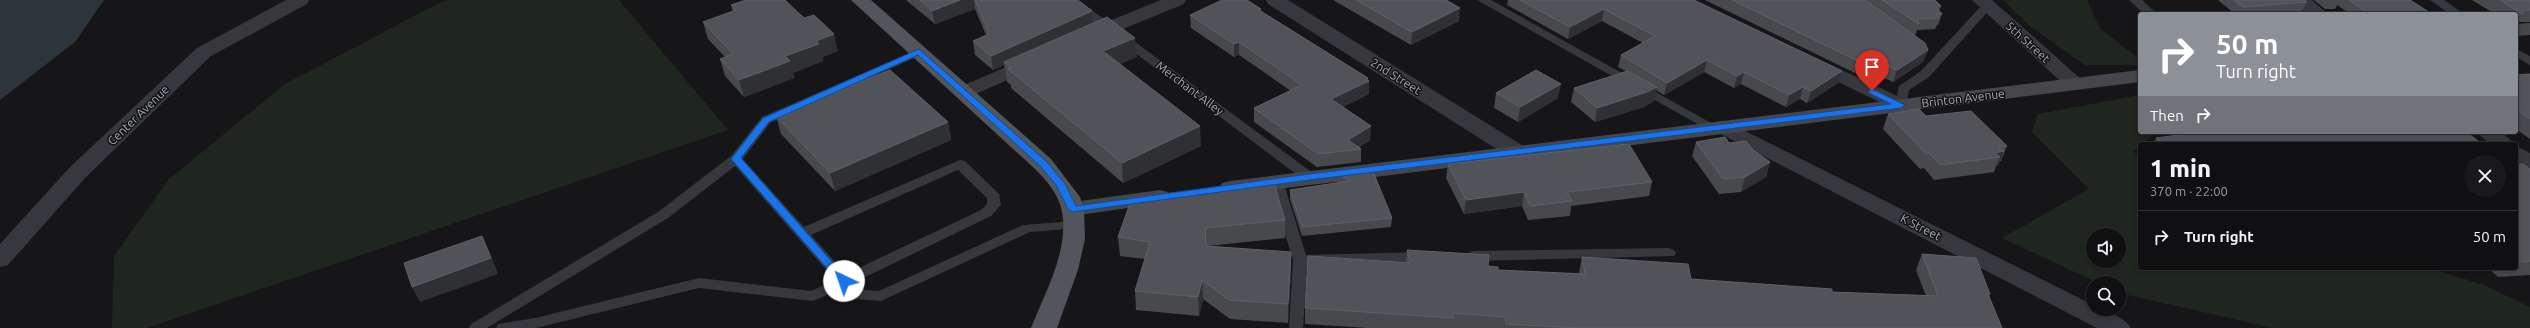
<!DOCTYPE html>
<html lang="en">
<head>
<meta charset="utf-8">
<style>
  body { margin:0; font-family:Ubuntu,sans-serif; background:#19191b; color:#f1f3f6; height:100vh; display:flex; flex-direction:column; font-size:15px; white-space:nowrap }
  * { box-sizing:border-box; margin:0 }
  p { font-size:13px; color:#9c9d9f }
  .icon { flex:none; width:22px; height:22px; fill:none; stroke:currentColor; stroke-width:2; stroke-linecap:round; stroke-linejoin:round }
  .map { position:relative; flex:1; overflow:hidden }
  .panel { position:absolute; left:2138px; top:142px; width:380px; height:128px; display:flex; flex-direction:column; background:#101012; border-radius:4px; box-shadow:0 2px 6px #0003,0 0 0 1px #303032 }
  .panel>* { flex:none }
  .banner { position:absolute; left:2138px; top:12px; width:380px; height:122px; border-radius:4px; box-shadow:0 2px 6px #0003,0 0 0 1px #303032; background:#8c9099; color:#fff; overflow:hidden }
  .controls { position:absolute; left:2086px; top:228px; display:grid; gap:8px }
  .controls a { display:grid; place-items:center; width:40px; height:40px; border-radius:50%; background:#101012; box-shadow:0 2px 6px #0003,0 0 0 1px #303032; font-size:20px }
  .pin { position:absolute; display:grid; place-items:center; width:34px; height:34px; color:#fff; margin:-41px -17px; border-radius:50% 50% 50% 0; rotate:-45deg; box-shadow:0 0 4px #0007 }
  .pin .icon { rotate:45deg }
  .me { position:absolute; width:44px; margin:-22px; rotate:318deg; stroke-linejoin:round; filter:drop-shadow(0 0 3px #0008) }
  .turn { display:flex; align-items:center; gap:14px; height:84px; padding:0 12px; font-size:18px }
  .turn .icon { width:52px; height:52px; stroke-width:2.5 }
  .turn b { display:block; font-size:28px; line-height:34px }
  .then { display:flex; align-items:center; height:38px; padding:0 12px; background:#0003; gap:8px; font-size:15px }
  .round { display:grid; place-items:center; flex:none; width:42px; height:42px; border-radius:21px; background:#19191b }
  .summary { display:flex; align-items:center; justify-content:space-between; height:68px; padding:0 12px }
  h1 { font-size:24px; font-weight:800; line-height:30px }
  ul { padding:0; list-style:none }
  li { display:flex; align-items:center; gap:12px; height:52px; padding:0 12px; border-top:1px solid #303032 }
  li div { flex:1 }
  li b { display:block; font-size:15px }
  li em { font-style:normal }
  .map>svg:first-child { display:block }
  .green { fill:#1e261f; fill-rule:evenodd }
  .water { fill:#2c353c }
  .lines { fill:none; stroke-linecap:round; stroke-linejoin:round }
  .lane { fill:#37383d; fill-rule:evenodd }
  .street { fill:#37383d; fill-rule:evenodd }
  .secondary { fill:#45474d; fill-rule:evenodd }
  .primary { fill:#53555c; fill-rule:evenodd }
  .wall { fill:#47494d }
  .shaded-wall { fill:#2f3033 }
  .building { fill:#525359; stroke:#5f6168 }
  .route { fill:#1a73e8; stroke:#114b97 }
  .labels { text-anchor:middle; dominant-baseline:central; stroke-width:3; stroke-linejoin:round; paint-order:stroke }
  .street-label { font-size:12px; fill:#a8adb8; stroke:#111113 }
</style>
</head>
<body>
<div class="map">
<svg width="2530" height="328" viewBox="0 0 2530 328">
  <rect width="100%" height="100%" fill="#161618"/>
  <g class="green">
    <path d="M448,0H619L728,130L147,328H112L114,256L168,180L285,84L437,4Z"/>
    <path d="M2003,0H2087L2100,28L2140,60V65H2085L2030,26Z"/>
    <path d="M2140,95V132H2156L2133,151L2140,158V268H2429L2484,285L2530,307V328H2273L2119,293V283H2098L2002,238L2089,189L2032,132L2038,114ZM2093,235H2119V261H2093Z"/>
  </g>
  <path class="water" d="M0,0H104L75,42L0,100Z"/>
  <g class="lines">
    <g class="lane">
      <path d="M1065,0H1078L1314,174L1316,177L1314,180H1304Z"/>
      <path d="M1477,0H1491L1720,128L1714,132L1710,131Z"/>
      <path d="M2129,0H2142L2157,14H2144Z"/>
      <path d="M2430,0H2444L2464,14H2450Z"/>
      <path d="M1987,3L1991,4L1993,6L1991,8L1929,77L1909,90L1905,108H1897L1895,105L1899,86L1921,71L1983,4Z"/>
      <path d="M919,49L923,50L925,52L923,54L770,123L743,159L804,227L960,160L965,161L999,194L1001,205L991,216L855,282L865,290L879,291L1023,225L1074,221L1079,222L1081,225L1079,228L1030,232L881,301L857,299L843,288L813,301L699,288L536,328H496L498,324L535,318L699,278L811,291L835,280L735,166L668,218L487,328H469L471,324L658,212L731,156L762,117ZM958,170L987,198V204L981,210L846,274L811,235Z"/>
      <path d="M2516,49L2530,56V65L2516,57Z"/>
      <path d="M1276,177L1283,181L1306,255L1424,252L1431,257L1424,262L1307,265L1303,328H1289L1293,260L1269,181Z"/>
      <path d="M1669,248L1674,250L1676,253L1674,256L1472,261L1465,256L1472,251Z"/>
    </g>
    <g class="street">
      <path d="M286,0H309L307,4L211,56L86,177L8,265L0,267V244L70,167L197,48Z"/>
      <path d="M1161,0H1186L1184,4L1096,40H1082L1079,36L1082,32Z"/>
      <path d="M1266,0H1288L1525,147L1528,152L1525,157L1517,159L1509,157L1268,4Z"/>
      <path d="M1972,0H1992L2082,80L2085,84L2082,88L2075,90L2068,88Z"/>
      <path d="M2291,0H2312L2328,14H2307Z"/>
      <path d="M1032,56L1039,58L1042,62L1039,66L971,96L964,98L957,96L954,92L957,88Z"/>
      <path d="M1814,57L1908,101L1911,105L1908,109L1901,111L1894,109L1807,67L1804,63L1807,59Z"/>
      <path d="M1725,121L2093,305V309C2106,309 2124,317 2131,328H2097L1717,132L1714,127L1717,122Z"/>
      <path d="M2476,132H2501L2515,144H2490Z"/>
      <path d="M2516,146L2530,153V170L2516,163Z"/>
    </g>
    <g class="secondary">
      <path d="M2530,23V35L2516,36V24Z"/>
      <path d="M2140,70V82L1230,195L1222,193L1219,188L1222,183L1230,181Z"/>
      <path d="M1160,190L1168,192L1171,197L1168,202L1073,216L1065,214L1062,209L1065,204L1073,202Z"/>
    </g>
    <path class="primary" d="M851,0H871L1051,159L1080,197L1084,210L1085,239L1078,270L1057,328H1031C1045,292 1073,244 1060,204C1055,190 1045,179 1035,169Z"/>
  </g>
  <g class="wall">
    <path d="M906,0H1078L1092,11L1094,23L1137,57L1120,64L1201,146L1123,183L1011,88V85L1007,82L1004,65L993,70L975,55L973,41L986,35L975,9L935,24Z"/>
    <path d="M1333,0H1446L1459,21L1411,45Z"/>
    <path d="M1508,0H1694L1842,71L1838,83L1807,103L1800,99L1786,107L1741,84L1734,88L1704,72L1664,95L1656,90L1654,101L1644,107L1595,122L1571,102L1574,88L1626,71L1618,67L1621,55L1643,43L1602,21L1568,39L1507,5Z"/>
    <path d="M1705,0H1935L1941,6L1939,11L1942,14L1938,25H1937L1935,29L1917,30L1915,36L1928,50L1923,62L1893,82L1863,68L1855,73Z"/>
    <path d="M2218,0H2305L2307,2L2302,11L2268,14H2235Z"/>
    <path d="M2314,0H2410L2432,14H2350L2337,5L2335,9H2325Z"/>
    <path d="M2472,0H2530V22H2517L2516,24V14H2495Z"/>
    <path d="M731,5L838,51L822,57L823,61L793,73L794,78L744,97L725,76L720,59L725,57L708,39L703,22L733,12Z"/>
    <path d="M1261,9V12L1368,78V80L1369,81V94L1343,107L1370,140L1359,147L1361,149V162L1317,167L1254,122V108L1291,91L1239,55L1234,57L1191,28L1190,15Z"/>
    <path d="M2530,74V139L2516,129V75Z"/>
    <path d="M1496,93L1558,98L1518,122L1494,108Z"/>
    <path d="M1888,114L1926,116L2007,146L2001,161H2000L1998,166H1996L1994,172L1934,180L1924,168L1920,169L1883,129Z"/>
    <path d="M776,116L948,122L951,140L835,191L781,134Z"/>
    <path d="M2156,138L2482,144H2153Z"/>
    <path d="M1696,142L1729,143L1752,149L1770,162L1766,177L1741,192L1719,194L1692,156Z"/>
    <path d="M1448,164L1652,182L1649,196L1571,206L1570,216L1528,220L1522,206L1464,214L1446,178Z"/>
    <path d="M2516,165L2530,169V275L2498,277L2488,268H2516Z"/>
    <path d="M1372,169L1392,218L1391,227L1302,236L1290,199V190L1338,183L1337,182L1338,173Z"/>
    <path d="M1260,184L1285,220V238L1208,246L1291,252V270L1288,323L1230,319L1203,299L1199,316L1136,310L1135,291L1145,259L1120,256L1118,237Z"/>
    <path d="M1407,250L1488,266L1498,270L1580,274L1579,272L1582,257L1691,279L1832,292L1926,296L1916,270L1922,254L1990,294L1989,297L2002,328H1368L1305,324V308L1406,263Z"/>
  </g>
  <g class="shaded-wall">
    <path d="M960,0H974L975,9L935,24L932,11Z"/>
    <path d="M1460,8L1459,21L1411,45L1412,32Z"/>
    <path d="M1604,9L1602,21L1568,39L1570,27Z"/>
    <path d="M1092,11L1094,25L1004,62V65L993,70L991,56Z"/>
    <path d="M834,34L838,51L822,57L823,61L793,73L794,78L744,97L739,80L816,41Z"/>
    <path d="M1135,38L1137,57L1105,70L1103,51Z"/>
    <path d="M1239,42V55L1234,57V44Z"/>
    <path d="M1928,50L1923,62L1893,82L1897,70Z"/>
    <path d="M1867,56L1863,68L1855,73L1858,61Z"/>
    <path d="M1707,60L1704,72L1664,95L1667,83Z"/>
    <path d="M1842,71L1838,83L1807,103L1811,91Z"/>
    <path d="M1744,72L1741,84L1734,88L1737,76Z"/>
    <path d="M1368,78V82L1369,81V94L1331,113V99Z"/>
    <path d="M1561,84L1558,98L1518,122L1520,107Z"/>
    <path d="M1657,87L1654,101L1644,107L1595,122L1597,108Z"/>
    <path d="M1803,87L1800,99L1786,107L1789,95Z"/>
    <path d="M948,122L951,140L835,191L830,173Z"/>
    <path d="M1200,126L1201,146L1123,183L1122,163Z"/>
    <path d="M1371,126L1370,140L1354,149L1348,140Z"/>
    <path d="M2004,151L1998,166H1996L2000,157L1995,153Z"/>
    <path d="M1770,162L1766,177L1741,192L1745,177Z"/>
    <path d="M1524,192L1522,206L1464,214L1466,200Z"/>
    <path d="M482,236L489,251L498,274L420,302L412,287Z"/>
    <path d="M1291,252V270L1288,323V304Z"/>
    <path d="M1202,280L1203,299L1199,316L1198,297Z"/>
  </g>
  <g class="building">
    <path d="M746,0H785L804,18L814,15L834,34L816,41L819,44L785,56L790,61L739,80L720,59L733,54L703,22L736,10L731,5Z"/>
    <path d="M920,0H960L932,11Z"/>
    <path d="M975,0H1078L1092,11L991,56L973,41L989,34Z"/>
    <path d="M1222,0H1247L1261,9L1259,10L1368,78L1366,79L1369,81L1331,99L1371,126L1348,140L1361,149L1318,154L1254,108L1302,85L1239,42L1234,44L1190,15Z"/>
    <path d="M1356,0H1446L1460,8L1412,32Z"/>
    <path d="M1520,0H1694L1842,71L1811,91L1803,87L1789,95L1744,72L1737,76L1707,60L1667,83L1621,55L1655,36L1604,9L1570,27Z"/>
    <path d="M1732,0H1865L1925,43L1928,50L1897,70L1867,56L1858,61Z"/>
    <path d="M1882,0H1935L1941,6L1936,7L1942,14H1936L1939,18L1917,19L1919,24Z"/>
    <path d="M2234,0H2305L2307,2L2243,7Z"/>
    <path d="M2349,0H2410L2432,14H2374L2370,12H2366Z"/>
    <path d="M2500,0H2530V10H2524L2522,14Z"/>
    <path d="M1107,17L1135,38L1103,51L1200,126L1122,163L1008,69L1011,68L1004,62Z"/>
    <path d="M890,70L948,122L830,173L776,116Z"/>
    <path d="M1536,70L1561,84L1520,107L1496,93Z"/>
    <path d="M1628,71L1657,87L1647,92L1597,108L1574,88Z"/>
    <path d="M2530,74V119L2516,109V75Z"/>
    <path d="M1919,109L1926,116L1971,111L2007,146L1999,147L2004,151L1995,153L2000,157L1940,165L1929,153L1926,154L1888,114Z"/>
    <path d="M2200,132H2466L2482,144H2164L2156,138Z"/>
    <path d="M1725,137L1729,143L1746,141L1752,149L1770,162L1745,177L1723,179L1696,142Z"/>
    <path d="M1629,144L1652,182L1567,192L1572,201L1530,206L1524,192L1466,200L1448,164Z"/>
    <path d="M2523,164L2530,169V261L2516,262V165Z"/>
    <path d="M1372,169L1392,218L1302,227L1290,190L1349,181L1338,173Z"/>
    <path d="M1260,182V184L1274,183L1285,220L1205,228L1206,246L1291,252L1288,304L1229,300L1202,280L1198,297L1135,291L1150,242L1118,237L1132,198Z"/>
    <path d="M482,236L491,258L412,287L404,263Z"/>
    <path d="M1407,250L1489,255L1488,266L1498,267V270L1585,274L1582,257L1688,264L1691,279L1832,289V292L1938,296L1922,254L1976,258L1990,294H1988L2002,328H1576L1506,324L1505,317L1453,313V318L1305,308L1308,256L1410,263Z"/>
  </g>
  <path class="route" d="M919,49L1047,162L1065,184L1076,206L1309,174L1891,104L1869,93L1868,91L1872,89L1905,105L1901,108L1309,180L1072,212L1068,209L1056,185L1040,166L918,55L769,122L741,158L849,281L847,283H840L731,159L763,118Z"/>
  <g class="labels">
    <g class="street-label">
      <text transform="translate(2028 42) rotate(42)">5th Street</text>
      <text transform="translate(1396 76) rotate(32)">2nd Street</text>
      <text transform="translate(1190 88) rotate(37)">Merchant Alley</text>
      <text transform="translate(1963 98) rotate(-7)">Brinton Avenue</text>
      <text transform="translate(138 115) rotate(-44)">Center Avenue</text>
      <text transform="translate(1921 227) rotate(27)">K Street</text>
    </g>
  </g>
</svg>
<div class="controls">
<a><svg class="icon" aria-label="sound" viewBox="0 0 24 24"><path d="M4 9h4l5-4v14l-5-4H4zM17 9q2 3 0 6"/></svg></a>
<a><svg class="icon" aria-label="search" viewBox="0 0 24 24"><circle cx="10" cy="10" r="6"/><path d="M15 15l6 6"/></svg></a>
</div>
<div class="pin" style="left:1872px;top:91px;background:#d93025"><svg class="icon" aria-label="arrive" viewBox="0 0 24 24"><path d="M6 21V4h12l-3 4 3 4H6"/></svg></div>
<svg class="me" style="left:844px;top:281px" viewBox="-20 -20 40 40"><circle r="19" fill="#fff"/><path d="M0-13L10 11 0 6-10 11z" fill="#1a73e8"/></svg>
<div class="banner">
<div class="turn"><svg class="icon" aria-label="right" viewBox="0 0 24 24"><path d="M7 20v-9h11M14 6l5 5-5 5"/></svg><div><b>50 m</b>Turn right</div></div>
<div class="then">Then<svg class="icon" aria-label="right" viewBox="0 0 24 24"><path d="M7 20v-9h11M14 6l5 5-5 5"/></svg></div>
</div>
<section class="panel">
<div class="summary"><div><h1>1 min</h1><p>370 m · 22:00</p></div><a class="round"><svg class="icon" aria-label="close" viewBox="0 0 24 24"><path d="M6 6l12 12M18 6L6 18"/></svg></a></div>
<ul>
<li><svg class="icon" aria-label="right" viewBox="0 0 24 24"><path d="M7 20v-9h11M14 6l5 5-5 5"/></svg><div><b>Turn right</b></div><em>50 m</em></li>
</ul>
</section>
</div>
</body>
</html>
